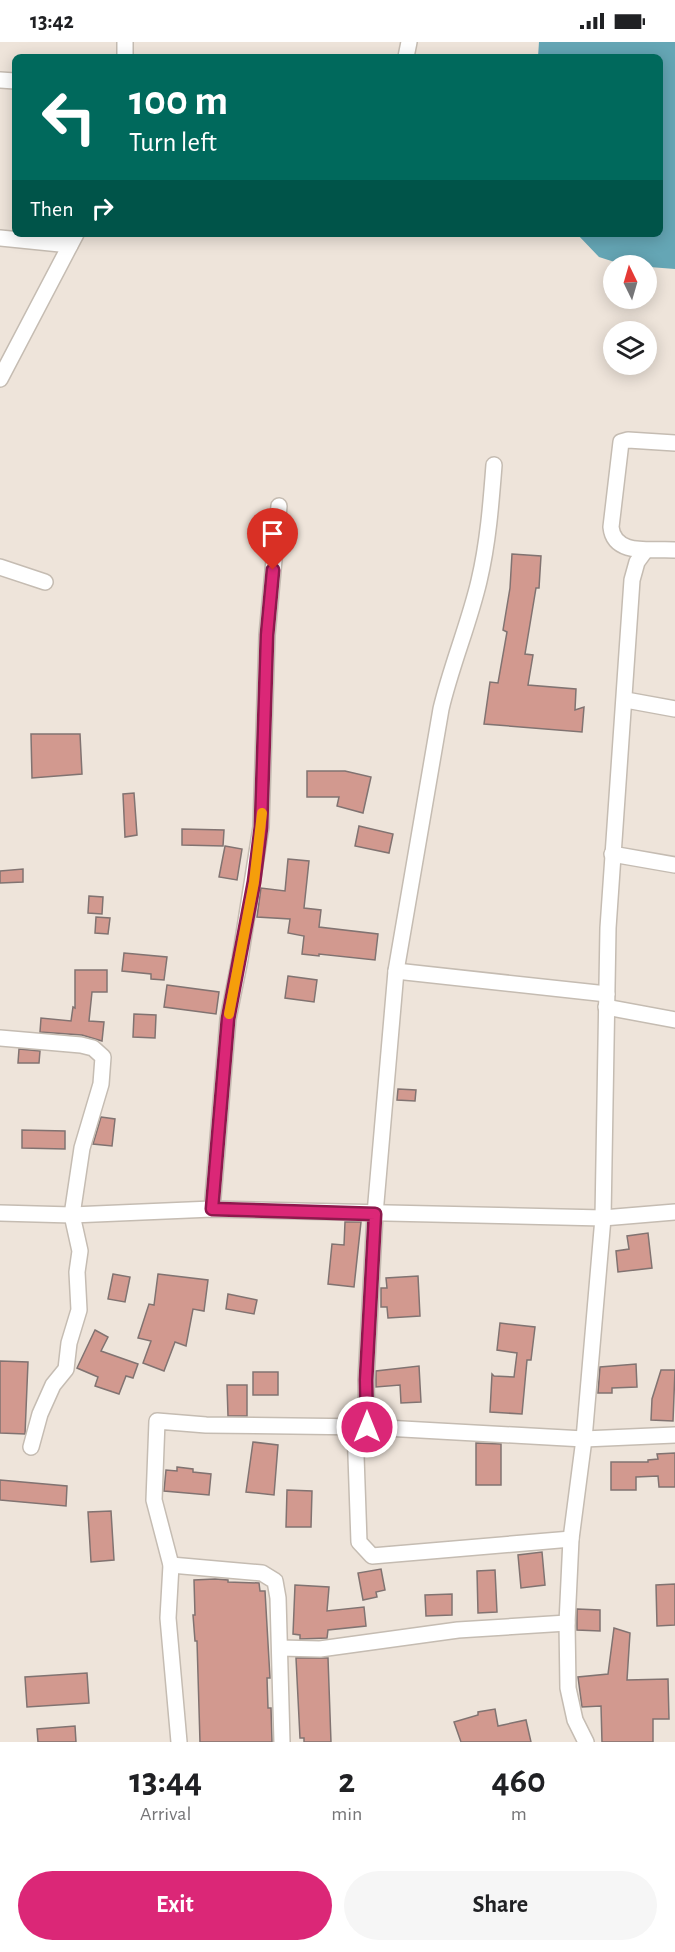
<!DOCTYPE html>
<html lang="en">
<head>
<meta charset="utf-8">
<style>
  body { margin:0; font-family:"Alegreya Sans",sans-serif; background:#f6f6f6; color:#202124; height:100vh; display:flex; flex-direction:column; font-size:22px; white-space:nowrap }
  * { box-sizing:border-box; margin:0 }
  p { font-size:20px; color:#757577 }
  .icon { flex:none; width:33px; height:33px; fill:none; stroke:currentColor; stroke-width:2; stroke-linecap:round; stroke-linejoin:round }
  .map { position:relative; height:1700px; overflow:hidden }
  .side { display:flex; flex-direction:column; background:#fff; flex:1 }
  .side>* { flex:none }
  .guide { position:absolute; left:12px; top:12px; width:651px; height:183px; border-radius:9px; box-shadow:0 3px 15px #0003; background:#00695c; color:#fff; overflow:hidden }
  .needle { width:39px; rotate:355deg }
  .buttons { position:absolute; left:603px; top:213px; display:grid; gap:12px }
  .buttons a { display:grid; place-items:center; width:54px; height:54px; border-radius:50%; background:#fff; box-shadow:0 3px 15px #0003; font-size:30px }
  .pin { position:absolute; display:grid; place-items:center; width:51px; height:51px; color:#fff; margin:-62px -26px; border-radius:50% 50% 50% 0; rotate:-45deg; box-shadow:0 0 6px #0007 }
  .pin .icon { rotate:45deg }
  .me { position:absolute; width:66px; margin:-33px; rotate:0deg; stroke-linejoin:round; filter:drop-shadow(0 0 4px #0008) }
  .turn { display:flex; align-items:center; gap:21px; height:126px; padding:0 18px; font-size:27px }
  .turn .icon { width:78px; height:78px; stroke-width:2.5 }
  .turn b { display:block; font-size:42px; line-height:51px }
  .then { display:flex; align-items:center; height:57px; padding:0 18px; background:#0003; gap:12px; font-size:22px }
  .eta { display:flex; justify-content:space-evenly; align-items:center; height:102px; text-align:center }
  .eta b { font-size:36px; font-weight:700; line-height:42px }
  .cta { display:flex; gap:12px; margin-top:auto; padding:12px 18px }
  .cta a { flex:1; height:69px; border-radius:36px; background:#db2777; color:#fff; font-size:24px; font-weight:700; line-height:69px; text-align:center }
  .cta a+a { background:#f6f6f6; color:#202124 }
  .status { display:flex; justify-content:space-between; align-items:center; height:42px; padding:0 30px; background:#fff; direction:ltr }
  .status svg { height:16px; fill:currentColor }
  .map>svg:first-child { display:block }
  .water { fill:#65a6b5 }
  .building { fill:#d2998f; stroke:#817371; stroke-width:1.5 }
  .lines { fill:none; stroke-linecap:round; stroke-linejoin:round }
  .minor-casing { stroke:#c5bcb2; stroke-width:18 }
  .minor { stroke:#fff; stroke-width:15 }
  .route-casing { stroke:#8e194d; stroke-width:15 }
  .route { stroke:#db2777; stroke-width:10 }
  .slow { stroke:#f59e0b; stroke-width:10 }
</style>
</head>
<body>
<div class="status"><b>13:42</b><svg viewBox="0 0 49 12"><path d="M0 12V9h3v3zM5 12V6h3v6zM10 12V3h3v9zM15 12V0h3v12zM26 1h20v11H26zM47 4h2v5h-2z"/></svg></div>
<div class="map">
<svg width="675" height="1700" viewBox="0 0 675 1700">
  <rect width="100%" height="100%" fill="#eee4da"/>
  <path class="water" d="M539,0H675V227L624,223L599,215L577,192H660V15H538Z"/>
  <g class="building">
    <path d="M512,512L541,514L539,546H536L525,612L533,613L528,643L576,647L575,668L584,665L582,690L484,682L490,640L498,641L507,590L503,588L510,546Z"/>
    <path d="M31,692H80L82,732L32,736Z"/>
    <path d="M307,729H345L371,735L363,771L337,764L339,755H307Z"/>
    <path d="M134,751L137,793L125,795L123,752Z"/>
    <path d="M359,784L393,792L389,811L355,804Z"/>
    <path d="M182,787L224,788L223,804L182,803Z"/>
    <path d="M225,804L242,807L237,838L219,835Z"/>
    <path d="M288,817L309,819L304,866L321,868L319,885L378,892L375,918L319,912V914L302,912L304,894L288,891L290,877L257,875L261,846L285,849Z"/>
    <path d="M23,827V840L0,841V829Z"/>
    <path d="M89,854L103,855L102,872L88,871Z"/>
    <path d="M96,875L110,876L108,892L95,891Z"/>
    <path d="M124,911L167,915L164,938L151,937V932L122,929Z"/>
    <path d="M75,928H107V950H92L89,979L104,980L102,999L82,993L40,990L41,976L71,979L73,965L75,966Z"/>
    <path d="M288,934L317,938L314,960L285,956Z"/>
    <path d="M167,943L219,950L216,972L164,965Z"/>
    <path d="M134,972L156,973L155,996L133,995Z"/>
    <path d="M19,1007L40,1009L39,1021H18Z"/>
    <path d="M398,1047L416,1048L415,1059L397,1058Z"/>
    <path d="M101,1075L115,1077L112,1104L93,1102Z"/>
    <path d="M22,1088L65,1089V1107L22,1106Z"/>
    <path d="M345,1180H361L354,1245L328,1242L332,1202L344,1203Z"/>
    <path d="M648,1191L652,1226L618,1230L616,1209L629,1207L627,1194Z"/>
    <path d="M113,1232L130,1235L125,1260L108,1257Z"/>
    <path d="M158,1232L208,1238L204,1269L193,1267L186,1304L175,1300L164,1329L143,1321L151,1299L138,1296L149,1262L154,1263Z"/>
    <path d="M418,1234L420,1274L388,1276L387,1265H381V1246H387L386,1236Z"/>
    <path d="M228,1252L257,1258L254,1272L226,1267Z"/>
    <path d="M500,1281L535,1285L531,1318H527L522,1372L490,1370L492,1332L494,1334L514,1335L517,1311L497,1308Z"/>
    <path d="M95,1288L108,1295L101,1309L138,1322L133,1336L126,1334L119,1352L95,1344L98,1335L77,1326Z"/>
    <path d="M0,1319L28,1320L25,1392L0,1391Z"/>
    <path d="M636,1322L637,1345L612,1346V1351H598L600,1325Z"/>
    <path d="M419,1324L421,1360L401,1361L400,1343L376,1345V1329Z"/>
    <path d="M661,1328H675L673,1379L651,1378L652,1357Z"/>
    <rect x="253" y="1330" width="25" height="23"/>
    <path d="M227,1343H247V1374H228Z"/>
    <path d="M253,1400L278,1403L274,1453L246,1450Z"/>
    <path d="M476,1401L501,1402V1443H476Z"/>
    <path d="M675,1411V1445H659L658,1434L636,1435V1448H611V1420H648V1418L658,1417L657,1412Z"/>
    <path d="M177,1425L193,1427V1430L211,1432L209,1453L164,1449L166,1428L177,1429Z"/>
    <path d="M0,1438L67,1444L66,1464L0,1458Z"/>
    <path d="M287,1448L312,1449L311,1485H286Z"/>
    <path d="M111,1469L114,1518L91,1520L88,1470Z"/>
    <path d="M542,1510L545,1543L521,1546L518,1513Z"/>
    <path d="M381,1527L385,1548L376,1550L377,1555L363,1558L358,1531Z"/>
    <path d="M495,1528L497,1570L478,1571L477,1529Z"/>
    <path d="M215,1537L228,1538V1540L259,1541L260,1549H265L270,1636H267L268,1666H271L272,1700H200L197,1599H195L193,1573H195L194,1538Z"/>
    <path d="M675,1542V1583L657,1584L656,1543Z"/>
    <path d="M295,1543L329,1545L327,1569L364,1565L366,1584L328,1588L327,1596L300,1597V1593L293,1592Z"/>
    <path d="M452,1552V1573L426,1574L425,1553Z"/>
    <path d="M577,1567L600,1568V1589L577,1588Z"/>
    <path d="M614,1586L630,1591L627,1638L668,1637L669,1677H653V1700H602L601,1664L582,1665L578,1635L608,1632Z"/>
    <path d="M296,1616H328L331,1700H304V1696H300Z"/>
    <path d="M87,1631L89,1661L27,1665L25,1635Z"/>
    <path d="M495,1667L498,1684L526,1678L531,1700H461L454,1680L478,1673V1670Z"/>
    <path d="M75,1684L76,1700H38L37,1687Z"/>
  </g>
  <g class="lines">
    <defs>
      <g id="minor">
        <path d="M125,0V15"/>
        <path d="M406,15L409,0"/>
        <path d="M0,38L15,39"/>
        <path d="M0,196L70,203"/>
        <path d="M0,337L76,192"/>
        <path d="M675,401L628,398L621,400L611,485C614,515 653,506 675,508"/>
        <path d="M0,525L45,540"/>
        <path d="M626,658L675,667"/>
        <path d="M612,812L675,823"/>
        <path d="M396,929L607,952"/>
        <path d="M606,965L675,978"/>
        <path d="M0,996L81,1003L93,1006L103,1015L101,1042L82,1106L72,1173L80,1209L77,1230L79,1268L69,1301L66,1327L53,1343L40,1372L31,1405"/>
        <path d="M212,1167L228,977L240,917L261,785L267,593L279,464"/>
        <path d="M0,1171L72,1173L212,1167L603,1176L675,1170"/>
        <path d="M355,1385L359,1500L372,1514L571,1497"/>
        <path d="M367,1385L366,1338L375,1172L396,929L441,667C451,624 469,582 479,539C488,501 491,462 494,423"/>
        <path d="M171,1523L262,1531L275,1539L278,1556L282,1700"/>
        <path d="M280,1606L320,1607L458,1588L567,1581"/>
        <path d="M179,1700L168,1576L171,1523L154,1458L157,1379L206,1383L367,1385L584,1397L675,1393"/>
        <path d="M586,1700L575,1678L568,1646L567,1581L571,1497L584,1397L603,1176L608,886L632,538L637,520L645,509"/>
      </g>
    </defs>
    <use href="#minor" class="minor-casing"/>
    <use href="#minor" class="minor"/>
  </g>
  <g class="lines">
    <defs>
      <path id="route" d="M273,528L267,593L261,785L254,840L228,977L212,1167L375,1172L366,1338L367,1385"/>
    </defs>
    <use href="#route" class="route-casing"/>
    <use href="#route" class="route"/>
    <path class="slow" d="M229,972L254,840L262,771"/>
  </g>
</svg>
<div class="buttons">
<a><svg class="needle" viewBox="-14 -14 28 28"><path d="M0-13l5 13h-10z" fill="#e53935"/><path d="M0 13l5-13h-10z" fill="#757577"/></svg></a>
<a><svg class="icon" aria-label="layers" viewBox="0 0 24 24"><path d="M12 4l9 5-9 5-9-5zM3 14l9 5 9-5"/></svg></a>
</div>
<div class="pin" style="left:273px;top:528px;background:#d93025"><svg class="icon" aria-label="arrive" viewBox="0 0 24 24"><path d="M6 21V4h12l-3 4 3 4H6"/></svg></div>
<svg class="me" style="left:367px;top:1385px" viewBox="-20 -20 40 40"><circle r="17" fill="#db2777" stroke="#fff" stroke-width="3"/><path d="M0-11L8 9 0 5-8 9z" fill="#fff"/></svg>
<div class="guide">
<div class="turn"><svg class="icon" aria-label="left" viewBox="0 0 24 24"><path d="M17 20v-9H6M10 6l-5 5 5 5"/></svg><div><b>100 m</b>Turn left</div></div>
<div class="then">Then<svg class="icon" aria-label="right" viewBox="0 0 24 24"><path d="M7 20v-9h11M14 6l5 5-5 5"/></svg></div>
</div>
</div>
<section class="side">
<div class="eta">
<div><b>13:44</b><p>Arrival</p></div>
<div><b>2</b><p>min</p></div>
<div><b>460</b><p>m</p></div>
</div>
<div class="cta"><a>Exit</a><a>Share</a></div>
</section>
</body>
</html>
